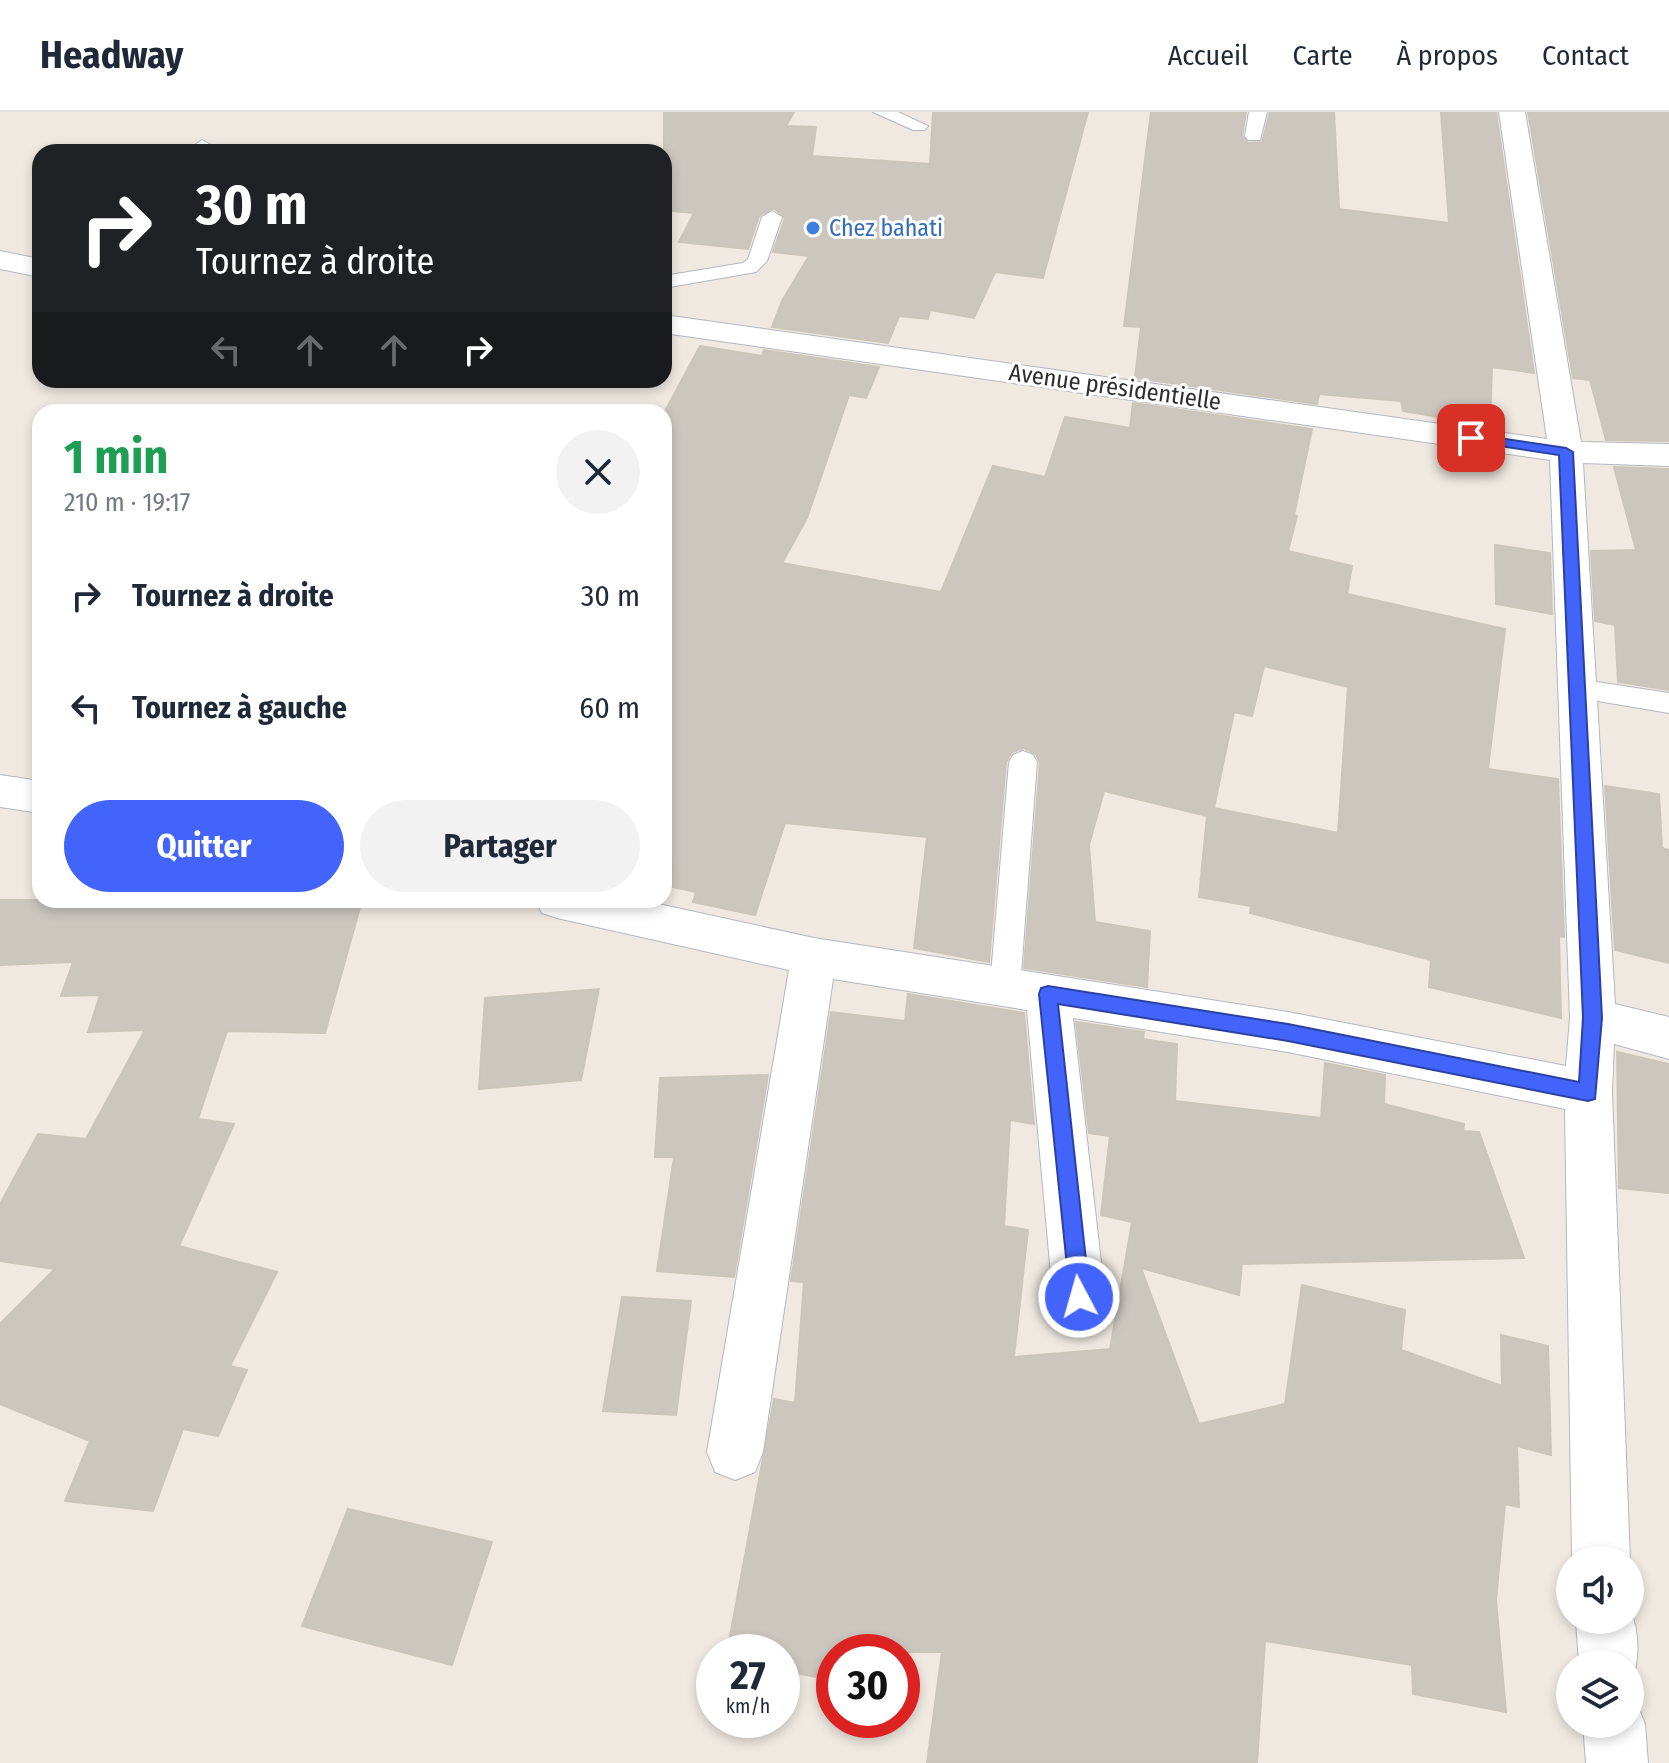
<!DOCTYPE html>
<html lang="fr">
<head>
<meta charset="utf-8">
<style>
  body { margin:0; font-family:"Fira Sans Condensed",sans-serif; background:#f2f2f3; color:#1f2937; height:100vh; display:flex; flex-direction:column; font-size:30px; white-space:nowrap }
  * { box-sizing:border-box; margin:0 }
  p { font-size:26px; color:#747a83 }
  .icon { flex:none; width:44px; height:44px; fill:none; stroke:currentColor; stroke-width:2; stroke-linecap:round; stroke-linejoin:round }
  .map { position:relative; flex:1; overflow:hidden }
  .side { position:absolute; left:32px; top:292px; width:640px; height:504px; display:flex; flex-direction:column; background:#fff; border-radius:24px; box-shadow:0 4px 12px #0003 }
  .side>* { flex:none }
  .top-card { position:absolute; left:32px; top:32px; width:640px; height:244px; border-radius:24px; box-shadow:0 4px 12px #0003; background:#202124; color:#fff; overflow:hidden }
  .fabs { position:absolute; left:1556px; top:1434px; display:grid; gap:16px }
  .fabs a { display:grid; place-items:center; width:88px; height:88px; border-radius:50%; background:#fff; box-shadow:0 4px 12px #0003; font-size:40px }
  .speed { position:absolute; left:696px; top:1522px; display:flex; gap:16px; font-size:40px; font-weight:700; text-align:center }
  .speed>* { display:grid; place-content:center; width:104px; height:104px; border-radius:50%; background:#fff; box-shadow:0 4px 12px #0003; line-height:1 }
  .speed small { font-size:20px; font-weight:400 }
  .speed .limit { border:12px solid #d22; background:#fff; color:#111 }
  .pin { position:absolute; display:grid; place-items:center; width:68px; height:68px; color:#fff; margin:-34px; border-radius:16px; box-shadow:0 4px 12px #0006 }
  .me { position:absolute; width:88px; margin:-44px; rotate:354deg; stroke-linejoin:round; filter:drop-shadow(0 0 6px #0008) }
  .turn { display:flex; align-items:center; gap:28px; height:168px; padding:0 32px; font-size:36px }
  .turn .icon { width:104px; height:104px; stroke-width:2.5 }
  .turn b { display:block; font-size:56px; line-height:68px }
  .lanes { display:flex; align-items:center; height:76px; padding:0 32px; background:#0003; justify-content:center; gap:40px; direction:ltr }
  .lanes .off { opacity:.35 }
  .round { display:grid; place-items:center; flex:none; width:84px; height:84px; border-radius:42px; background:#f2f2f3 }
  .head { display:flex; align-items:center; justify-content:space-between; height:136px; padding:0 32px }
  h1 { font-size:48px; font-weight:700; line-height:60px; color:#1e9e55 }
  .action { display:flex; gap:16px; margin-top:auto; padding:16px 32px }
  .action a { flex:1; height:92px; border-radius:48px; background:#4264fb; color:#fff; font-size:32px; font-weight:700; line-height:92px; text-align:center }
  .action a+a { background:#f2f2f3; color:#1f2937 }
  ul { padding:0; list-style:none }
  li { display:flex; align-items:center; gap:24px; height:112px; padding:0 32px }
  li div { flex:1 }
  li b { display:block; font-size:30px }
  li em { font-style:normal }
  header { display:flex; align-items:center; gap:48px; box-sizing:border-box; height:112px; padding:0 40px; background:#fff; border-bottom:2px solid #e0e1e3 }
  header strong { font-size:38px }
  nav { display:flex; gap:44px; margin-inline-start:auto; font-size:28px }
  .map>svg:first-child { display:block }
  .building { fill:#cbc7bf; stroke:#cbc5ba; stroke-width:2; fill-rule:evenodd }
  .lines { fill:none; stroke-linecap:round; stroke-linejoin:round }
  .service-casing { stroke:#b4b7c1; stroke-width:2 }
  .minor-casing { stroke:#b4b7c1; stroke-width:2 }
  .service { fill:#fff; fill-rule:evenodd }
  .minor { fill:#fff; fill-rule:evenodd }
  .route { fill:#4264fb; stroke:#2b41a3; stroke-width:2 }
  .shop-dot { fill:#3f7fe0; stroke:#fff; stroke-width:3 }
  .labels { text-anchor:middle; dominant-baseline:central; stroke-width:6; stroke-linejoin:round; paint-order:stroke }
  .far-shop-label { font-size:24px; fill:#366cbe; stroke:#fff; text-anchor:start }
  .far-street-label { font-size:24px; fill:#2e2e2e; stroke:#fff }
</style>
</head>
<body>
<header>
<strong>Headway</strong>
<nav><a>Accueil</a><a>Carte</a><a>À propos</a><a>Contact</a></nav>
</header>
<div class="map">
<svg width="1669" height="1651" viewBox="0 0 1669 1651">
  <rect width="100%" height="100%" fill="#efe9e1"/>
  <g class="building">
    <path d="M664,0H794L786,14L816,15L812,44L930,52L933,0H1088L1043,166L995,160L974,206L930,198L928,207L899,204L888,231L772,215L782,189L809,144L773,140L785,106L774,96L759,104L748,137L679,130L694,101L664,98Z"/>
    <path d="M1151,0H1246L1242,24L1248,31L1262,30L1270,0H1334L1339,97L1449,111L1441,0H1496L1534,261L1492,255L1490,314L1403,299L1401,289L1319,282L1317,292L1135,266L1141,215L1124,214Z"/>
    <path d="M1528,0H1669V329L1606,328L1590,268L1573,266Z"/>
    <path d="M700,234L762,244L764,238L879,255L866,286L849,283L807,406L782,451L941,480L993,354L1045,365L1065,305L1130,316L1133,291L1312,317L1294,403L1297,404L1288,439L1352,454L1347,482L1505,517L1488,657L1558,667L1564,825L1559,824L1561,906L1429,875L1431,848L1250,801L1251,794L1199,785L1207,704L1104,679L1089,733L1095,810L1150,819L1147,875L1024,856L1040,650L1036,642L1024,636L1012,640L1006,650L989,850L914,836L927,725L785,711L755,803L693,790L696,780L672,775L673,752L664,751V301ZM1264,554L1348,575L1338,721L1214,696L1234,600L1252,604Z"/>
    <path d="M1614,355L1669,357V578L1618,570L1615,513L1595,509L1591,439L1636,438Z"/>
    <path d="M1495,433L1550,441L1552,502L1496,492Z"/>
    <path d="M1605,674L1659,682L1662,736L1669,738V851L1615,838Z"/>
    <path d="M0,788H362L325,921L227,919L198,1007L234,1012L179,1134L277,1160L230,1254L247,1258L218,1324L183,1317L153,1399L65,1389L90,1329L0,1292V1212L55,1157L0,1149V1092L38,1022L86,1027L145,918L88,920L100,883L61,884L73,850L0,853Z"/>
    <path d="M599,877L581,968L479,977L485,886Z"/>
    <path d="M908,882L1024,901L1034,1012L1010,1008L1004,1114L1028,1118L1014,1245L1110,1237L1132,1110L1101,1103L1110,1024L1089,1021L1076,910L1144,920L1143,927L1177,932L1175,989L1321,1006L1325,951L1385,963L1384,992L1464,1012L1463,1019L1479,1020L1524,1146L1242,1152L1239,1183L1141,1156L1199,1312L1285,1292L1302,1173L1405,1198L1401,1238L1502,1274L1501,1223L1548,1234L1551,1343L1517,1334L1519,1395L1505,1392L1496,1488L1506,1600L1413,1582L1412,1553L1265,1529L1257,1651H927L942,1540H834V1568L782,1559V1540H727L774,1287L795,1291L804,1170L791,1169L831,900L905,909Z"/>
    <path d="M1617,940L1669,952V1081L1619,1076Z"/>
    <path d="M768,963L734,1165L657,1159L674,1045H655L660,966Z"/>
    <path d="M622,1185L691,1189L676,1303L603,1299Z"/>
    <path d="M348,1397L492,1430L452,1553L302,1514Z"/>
  </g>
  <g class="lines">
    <defs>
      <g id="service">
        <path d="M873,0H898L928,14L925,18H913Z"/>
        <path d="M1249,0H1267L1260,28H1248L1245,24Z"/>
        <path d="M202,28L211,33L204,40H184Z"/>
        <path d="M772,99L782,105L767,149L756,160L664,176V164L743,151L748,147L762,105Z"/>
        <path d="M1577,567L1669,581V601L1568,584L1564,577L1568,570Z"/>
        <path d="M1023,639L1033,643L1037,650L1020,875L1016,884L1005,888L994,884L990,875L1009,650L1013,643Z"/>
      </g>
      <g id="minor">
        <path d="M1499,0H1525L1581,330L1669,332V354L1583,351L1615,892L1669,905V947L1614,932L1612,980L1630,1448H1572L1565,997L1288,940L1073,906L1105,1185L1097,1203L1079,1211L1061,1203L1053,1185L1027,898L833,867L763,1340L755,1360L735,1368L715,1360L707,1340L789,858L557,806L542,801L535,788H640L814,826L1288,900L1566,954L1570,906L1550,348L664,221V203L1547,327Z"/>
        <path d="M0,139L40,147V165L0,157Z"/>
        <path d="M0,663L40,669V701L0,695Z"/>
        <path d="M1630,1497C1640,1522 1640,1549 1630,1573V1552H1579L1576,1508H1630Z"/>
        <path d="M1630,1588L1636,1590L1645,1612L1648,1651H1586L1583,1612H1630Z"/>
      </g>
    </defs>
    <use href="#service" class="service-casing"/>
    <use href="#minor" class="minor-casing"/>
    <use href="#service" class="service"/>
    <use href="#minor" class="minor"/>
  </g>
  <path class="route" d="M1471,322L1566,336L1573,340L1602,906L1595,987L1588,989L1288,929L1058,892L1090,1185L1086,1193L1079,1196L1071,1193L1039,882L1041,876L1048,874L1288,912L1579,970L1583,906L1559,343L1467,329V323Z"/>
  <circle class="shop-dot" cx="813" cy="116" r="8"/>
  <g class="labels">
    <g class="far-shop-label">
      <text x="829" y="116">Chez bahati</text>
    </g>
    <g class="far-street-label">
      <text transform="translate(1115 275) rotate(8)">Avenue présidentielle</text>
    </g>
  </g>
</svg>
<div class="fabs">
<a><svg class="icon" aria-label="sound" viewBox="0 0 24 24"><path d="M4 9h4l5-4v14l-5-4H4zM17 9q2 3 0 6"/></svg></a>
<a><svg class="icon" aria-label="layers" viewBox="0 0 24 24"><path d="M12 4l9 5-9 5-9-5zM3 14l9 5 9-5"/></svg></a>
</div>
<div class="speed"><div>27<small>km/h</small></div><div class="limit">30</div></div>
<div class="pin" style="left:1471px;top:326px;background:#d93025"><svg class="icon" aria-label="arrive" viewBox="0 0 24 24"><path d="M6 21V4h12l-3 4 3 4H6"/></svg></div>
<svg class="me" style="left:1079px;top:1185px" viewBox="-20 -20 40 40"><circle r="17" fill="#4264fb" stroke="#fff" stroke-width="3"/><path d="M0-11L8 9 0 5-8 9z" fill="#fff"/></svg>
<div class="top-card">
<div class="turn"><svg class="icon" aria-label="right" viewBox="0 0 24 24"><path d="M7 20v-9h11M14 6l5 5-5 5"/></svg><div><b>30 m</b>Tournez à droite</div></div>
<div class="lanes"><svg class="icon off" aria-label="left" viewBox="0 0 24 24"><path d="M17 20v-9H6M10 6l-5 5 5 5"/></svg><svg class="icon off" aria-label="ahead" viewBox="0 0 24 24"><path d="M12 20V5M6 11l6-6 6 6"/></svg><svg class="icon off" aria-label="ahead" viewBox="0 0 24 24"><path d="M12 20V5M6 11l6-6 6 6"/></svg><svg class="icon" aria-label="right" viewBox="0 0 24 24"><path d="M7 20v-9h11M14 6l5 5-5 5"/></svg></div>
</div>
<section class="side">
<div class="head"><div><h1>1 min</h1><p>210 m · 19:17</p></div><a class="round"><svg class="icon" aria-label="close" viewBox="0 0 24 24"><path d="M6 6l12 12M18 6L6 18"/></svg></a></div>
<ul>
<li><svg class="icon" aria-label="right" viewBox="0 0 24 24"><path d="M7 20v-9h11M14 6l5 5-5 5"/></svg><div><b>Tournez à droite</b></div><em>30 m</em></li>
<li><svg class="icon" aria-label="left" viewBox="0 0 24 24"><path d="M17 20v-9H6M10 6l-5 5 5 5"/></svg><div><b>Tournez à gauche</b></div><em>60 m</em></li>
</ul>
<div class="action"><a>Quitter</a><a>Partager</a></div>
</section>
</div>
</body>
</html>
